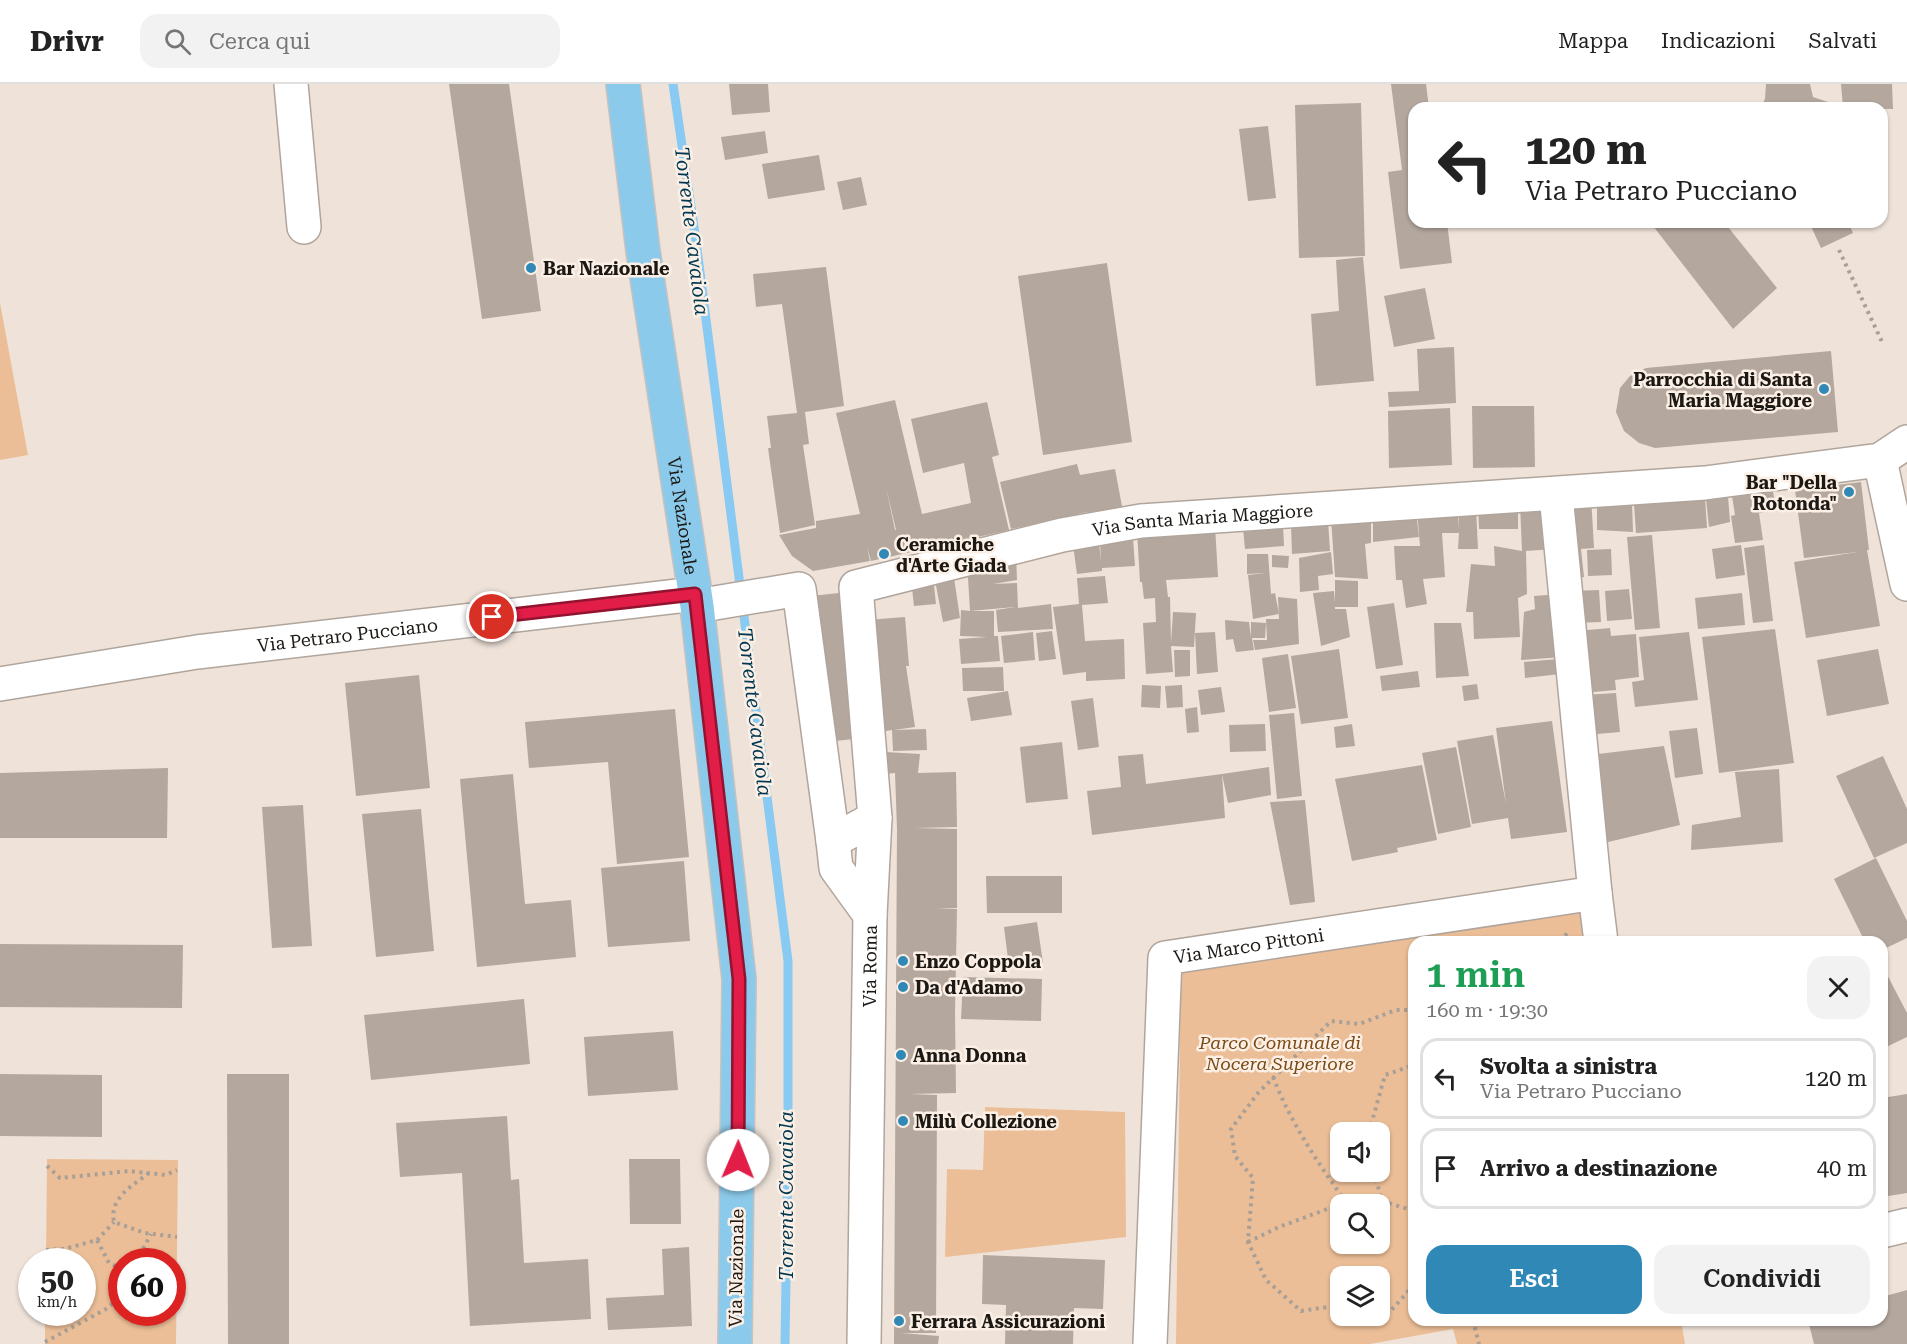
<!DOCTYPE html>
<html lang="it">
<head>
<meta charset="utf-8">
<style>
  body { margin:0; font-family:"Roboto Serif",serif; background:#f2f2f2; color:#222; height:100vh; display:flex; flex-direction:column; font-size:22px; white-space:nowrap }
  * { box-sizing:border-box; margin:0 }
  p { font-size:20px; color:#767676 }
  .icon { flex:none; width:33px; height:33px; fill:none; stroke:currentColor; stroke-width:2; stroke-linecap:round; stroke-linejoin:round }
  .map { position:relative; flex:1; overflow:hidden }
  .sheet { position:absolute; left:1408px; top:852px; width:480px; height:390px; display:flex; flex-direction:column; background:#fff; border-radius:18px; box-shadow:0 2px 4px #0004 }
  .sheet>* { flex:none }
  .hud { position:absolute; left:1408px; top:18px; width:480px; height:126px; border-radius:18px; box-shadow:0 2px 4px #0004; background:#fff; color:#222; overflow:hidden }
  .buttons { position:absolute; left:1330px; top:1038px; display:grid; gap:12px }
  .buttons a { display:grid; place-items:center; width:60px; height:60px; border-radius:12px; background:#fff; box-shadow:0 2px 4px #0004; font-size:30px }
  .speed { position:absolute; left:18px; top:1164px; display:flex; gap:12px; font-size:30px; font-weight:700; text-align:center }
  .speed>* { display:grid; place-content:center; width:78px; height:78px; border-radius:50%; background:#fff; box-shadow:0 2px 4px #0004; line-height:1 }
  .speed small { font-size:15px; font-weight:400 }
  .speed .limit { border:9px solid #d22; background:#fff; color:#111 }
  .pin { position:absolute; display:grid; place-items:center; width:51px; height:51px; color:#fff; margin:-26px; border:3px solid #fff; border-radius:50%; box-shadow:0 2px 6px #0007 }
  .me { position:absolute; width:66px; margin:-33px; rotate:1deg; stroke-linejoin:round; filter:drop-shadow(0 0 4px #0008) }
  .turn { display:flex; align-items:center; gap:21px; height:126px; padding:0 18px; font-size:27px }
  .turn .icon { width:78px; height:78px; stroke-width:2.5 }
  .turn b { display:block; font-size:42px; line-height:51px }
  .round { display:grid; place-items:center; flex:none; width:63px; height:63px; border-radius:18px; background:#f2f2f2 }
  .overview { display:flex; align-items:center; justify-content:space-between; height:102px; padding:0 18px }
  h1 { font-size:36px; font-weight:600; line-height:45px; color:#1e9e55 }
  .primary-button { display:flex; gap:12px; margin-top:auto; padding:12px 18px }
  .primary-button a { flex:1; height:69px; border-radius:18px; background:#3088b6; color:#fff; font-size:24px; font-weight:600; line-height:69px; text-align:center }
  .primary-button a+a { background:#f2f2f2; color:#222 }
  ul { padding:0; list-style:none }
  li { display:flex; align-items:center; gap:18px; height:81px; margin:0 12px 9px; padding:0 6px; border:3px solid #e0e0e0; border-radius:18px }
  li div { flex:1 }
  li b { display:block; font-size:22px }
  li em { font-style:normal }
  header { display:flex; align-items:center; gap:36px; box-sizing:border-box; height:84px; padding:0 30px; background:#fff; border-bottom:2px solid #e0e0e0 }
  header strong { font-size:28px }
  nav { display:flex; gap:33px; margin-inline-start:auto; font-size:21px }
  .search { width:420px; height:54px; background:#f2f2f2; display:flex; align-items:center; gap:15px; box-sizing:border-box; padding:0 21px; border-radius:18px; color:#767676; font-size:22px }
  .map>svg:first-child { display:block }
  .green { fill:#ebbe97; fill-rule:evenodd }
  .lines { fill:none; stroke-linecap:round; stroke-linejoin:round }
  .stream { stroke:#89caf2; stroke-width:9 }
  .building { fill:#b3a79e; fill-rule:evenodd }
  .minor-casing { stroke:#b0a59c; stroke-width:36 }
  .major-casing { stroke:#c4c3c2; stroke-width:36 }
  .path { stroke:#a89f97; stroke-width:4; stroke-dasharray:3 4.5; stroke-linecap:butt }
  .minor { stroke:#fff; stroke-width:33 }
  .major { stroke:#8ccaeb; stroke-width:33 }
  .route-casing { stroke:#92132f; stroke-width:15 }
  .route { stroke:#e11d48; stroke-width:10 }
  .poi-dot { fill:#3088b6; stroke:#fcf0e6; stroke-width:2 }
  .labels { text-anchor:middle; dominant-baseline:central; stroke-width:5; stroke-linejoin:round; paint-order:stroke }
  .poi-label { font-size:18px; font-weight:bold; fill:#1c1814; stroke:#fcf0e6; text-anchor:start }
  .street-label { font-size:18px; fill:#1c1814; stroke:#fcf0e6 }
  .park-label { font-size:18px; font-style:italic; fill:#7b4914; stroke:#fcf0e6 }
  .water-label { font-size:20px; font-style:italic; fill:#003852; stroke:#fcf0e6 }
</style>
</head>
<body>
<header>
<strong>Drivr</strong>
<div class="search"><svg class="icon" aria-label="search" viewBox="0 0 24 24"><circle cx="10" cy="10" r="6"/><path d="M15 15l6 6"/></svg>Cerca qui</div>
<nav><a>Mappa</a><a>Indicazioni</a><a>Salvati</a></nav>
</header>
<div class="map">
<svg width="1907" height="1260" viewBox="0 0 1907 1260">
  <rect width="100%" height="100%" fill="#efe3d9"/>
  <g class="green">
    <path d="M0,219L28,371L0,376Z"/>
    <path d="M1582,822L1588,858H1414V1236H1681L1685,1260H1457L1453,1245L1370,1260H1176L1181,881ZM1341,1048H1380V1088H1341ZM1341,1120H1380V1160H1341ZM1341,1192H1380V1232H1341Z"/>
    <path d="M985,1023L1125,1028L1126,1153L945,1173L947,1085L983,1086Z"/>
    <path d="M47,1075L178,1076L176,1260H45V1229L82,1228V1178L46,1177ZM122,1178H172V1228H122Z"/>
  </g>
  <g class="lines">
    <path class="stream" d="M673,0L696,157L788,877V1070L785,1260"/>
  </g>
  <g class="building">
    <path d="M449,0H509L541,227L482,235Z"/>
    <path d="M729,0H768L770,28L732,31Z"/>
    <path d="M1391,0H1426L1429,24H1414V138H1447L1452,179L1400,185L1388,88L1402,86Z"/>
    <path d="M1766,0H1810L1813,13L1843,23L1841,0H1892L1893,25L1760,24L1765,15Z"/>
    <path d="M1361,19L1365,172L1299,174L1295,21Z"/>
    <path d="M1268,42L1276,114L1248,117L1239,45Z"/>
    <path d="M765,47L768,69L725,76L721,53Z"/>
    <path d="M819,71L825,106L768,115L762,80Z"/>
    <path d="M861,93L867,121L843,126L837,98Z"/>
    <path d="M1650,138H1724L1777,204L1733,245Z"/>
    <path d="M1809,138H1848L1853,149L1821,164Z"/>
    <path d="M1363,173L1374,297L1316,302L1311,230L1339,227L1336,176Z"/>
    <path d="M1107,179L1132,358L1043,371L1018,192Z"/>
    <path d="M826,183L844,322L805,328L809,360L803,361L815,441L780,449L768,364H771L767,332L797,329L782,220L756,223L753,190Z"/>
    <path d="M1425,204L1435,255L1394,263L1384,212Z"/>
    <path d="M1454,263L1456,319L1389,323L1388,308L1419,307L1417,265Z"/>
    <path d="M1831,267L1838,348L1655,364L1639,359L1624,347L1616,328L1620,304L1630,292L1646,284Z"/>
    <path d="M895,316L922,430L971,419L964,379L923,389L911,335L987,318L999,371L992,373L1009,446L871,477L867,463L870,477L813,487L792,472L779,451L816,444V437L860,430L836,329ZM886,403L896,446H895Z"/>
    <path d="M1472,322H1534L1535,383L1473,384Z"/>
    <path d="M1450,324L1452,381L1389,384L1388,327Z"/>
    <path d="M1077,380L1080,391L1115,385L1124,433L1089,440L1087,428L1011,445L1000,398Z"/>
    <path d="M1861,398L1869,466H1867L1880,542L1806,554L1794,478L1857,468L1804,474L1795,406Z"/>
    <path d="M1773,407L1776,427L1759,429L1763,456L1735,459L1731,432L1735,431L1732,412Z"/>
    <path d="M1591,412L1594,464L1581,465L1584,493L1568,495L1561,415Z"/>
    <path d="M1728,412L1730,438L1709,443L1706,415Z"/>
    <path d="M1705,413L1707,444L1636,449L1634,420Z"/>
    <path d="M1551,417L1553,465L1526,467L1527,510L1518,514L1520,553L1474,555L1473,528H1466L1471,480L1495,482L1494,462L1522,467L1520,420Z"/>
    <path d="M1518,418V445H1479L1478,419Z"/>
    <path d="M1597,419H1632L1633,448L1597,446Z"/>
    <path d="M1459,423L1476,424L1478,465H1458L1459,449H1442L1445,493L1423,495L1427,520L1406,524L1402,496H1396L1394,462H1420L1417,426L1458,424L1459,447Z"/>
    <path d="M1416,427L1419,453L1373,458V435Z"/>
    <path d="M1371,433V459L1365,460L1368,495L1335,493L1331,434Z"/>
    <path d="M1328,437L1330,467L1292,470L1291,441Z"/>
    <path d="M1215,442L1218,493L1166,496L1168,513H1170L1171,559L1173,528L1196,529L1194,563L1171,562L1173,588L1146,590L1143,539L1156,538L1155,514L1144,515L1142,498H1140L1137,446Z"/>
    <path d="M1283,442L1284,462L1245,465L1243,444Z"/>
    <path d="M1652,451L1660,544L1635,546L1627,453Z"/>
    <path d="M1133,454L1135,482L1102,484V487L1077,490L1073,461L1099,458L1101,478L1100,456Z"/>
    <path d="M1741,461L1745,491L1716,495L1712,465Z"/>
    <path d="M1764,461L1773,537L1753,539L1744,464Z"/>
    <path d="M1611,465L1612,491L1588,492L1587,466Z"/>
    <path d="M1331,468L1333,490L1318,492L1319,506L1300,508L1299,474Z"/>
    <path d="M1016,470L1017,496L993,500L1017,499L1018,524L1051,520L1053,545L998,548L996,526L1015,523L970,527H994V552H998L1000,577L961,580L959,555L987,553L960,552L961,526L970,527L967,477Z"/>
    <path d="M1247,470H1268L1271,510L1275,509L1279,530L1253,535L1248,491L1265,489L1247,490Z"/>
    <path d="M1272,471L1289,472L1288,484L1272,483Z"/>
    <path d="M953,487L960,534L943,538L934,491Z"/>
    <path d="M1105,492L1108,519L1082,521L1085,557L1124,555L1125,595L1086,597V588L1063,591L1053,523L1079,520L1077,494Z"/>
    <path d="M933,493L936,520L914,522L911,495Z"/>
    <path d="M1335,496L1358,497V523H1335V525H1346L1350,553L1321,562L1313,509L1334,507L1335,519Z"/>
    <path d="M1629,505L1632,535L1607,537L1605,507Z"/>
    <path d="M1599,506L1601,538L1573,539L1572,507Z"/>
    <path d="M848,508L863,654L826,658L811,512Z"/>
    <path d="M1742,509L1745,541L1698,545L1695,514Z"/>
    <path d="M1560,510L1563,573L1521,576L1524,528L1535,525L1534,512Z"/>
    <path d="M1278,513L1297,515L1299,560L1255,566L1253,556H1267L1266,535H1279Z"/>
    <path d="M1394,519L1403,581L1376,585L1367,523Z"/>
    <path d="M905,533L909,582H906L915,643L894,646L926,645L927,666L893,667L892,646L880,648L867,536Z"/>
    <path d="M1225,536L1249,538L1251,553V538L1266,539L1265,554H1252L1254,566L1236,568L1233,555L1226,556Z"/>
    <path d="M1434,539H1461L1469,592L1436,594Z"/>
    <path d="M1610,544L1611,552L1636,550L1639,593L1615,596L1616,606L1582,609L1577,547Z"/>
    <path d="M1775,545L1794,679L1719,689L1702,553Z"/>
    <path d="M1052,547L1056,575L1039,577L1036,549Z"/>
    <path d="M1033,548L1035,576L1004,579L1001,552Z"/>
    <path d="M1215,548L1218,588L1197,590L1195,549Z"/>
    <path d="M1689,548L1698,616L1635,623L1632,598L1644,596L1639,553Z"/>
    <path d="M1339,565L1348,634L1301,640L1291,572Z"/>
    <path d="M1878,565L1889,620L1827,632L1817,576Z"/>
    <path d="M1174,566H1190V592L1175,593Z"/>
    <path d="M1288,570L1296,624L1269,628L1262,574Z"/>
    <path d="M1558,575L1560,590L1525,594L1524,578Z"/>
    <path d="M1003,583L1004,607H963L962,584Z"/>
    <path d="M1418,587L1420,603L1382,607L1380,592Z"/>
    <path d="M419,591L430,704L356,712L345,599Z"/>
    <path d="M1477,600L1479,615L1464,617L1462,602Z"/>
    <path d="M1142,601L1161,602L1160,624L1141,623Z"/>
    <path d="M1182,601L1183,623L1167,624L1165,602Z"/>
    <path d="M1221,603L1225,628L1201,631L1198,606Z"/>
    <path d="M1008,607L1012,631L971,637L967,614Z"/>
    <path d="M1616,609L1620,648L1585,651L1583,611Z"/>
    <path d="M1093,614L1099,663L1078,666L1071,617Z"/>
    <path d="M1197,623L1199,648L1187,649L1185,625Z"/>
    <path d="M675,625L689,773L617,780L608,678L529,684L525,638Z"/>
    <path d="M1294,629L1302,712L1277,715L1269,631Z"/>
    <path d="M1552,637L1567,748L1511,755L1508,734L1472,740L1457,657L1493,651L1506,720L1496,644Z"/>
    <path d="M1265,640L1266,667L1230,668L1229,641Z"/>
    <path d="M1352,640L1355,662L1336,664L1334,643Z"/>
    <path d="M1697,644L1703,690L1675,694L1669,647Z"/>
    <path d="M1062,658L1068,715L1026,719L1020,663Z"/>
    <path d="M1664,662L1680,741L1604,759L1590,671Z"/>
    <path d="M1456,663L1471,743L1438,750L1422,669Z"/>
    <path d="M885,668L920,670L918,689L956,688L957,743L915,744L957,745V824H936L957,825L955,929L956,1009L909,1010L937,1011L936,1249H901L939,1252L938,1260H894L897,745L895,689L884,690Z"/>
    <path d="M1143,670L1146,700L1222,690L1225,734L1092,751L1087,707L1121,703L1118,672Z"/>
    <path d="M1883,672L1907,725V759L1874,774L1836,692Z"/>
    <path d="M1422,681L1437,756L1397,764L1398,768L1352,777L1335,695Z"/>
    <path d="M1269,683L1271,711L1228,719L1222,690Z"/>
    <path d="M168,684L167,754H0V689Z"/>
    <path d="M1779,685L1783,758L1691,766L1692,741L1741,733L1735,688Z"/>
    <path d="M513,690L525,820L571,816L576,873L477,883L460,695Z"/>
    <path d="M1305,716L1315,818L1290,821L1270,718Z"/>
    <path d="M303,721L312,862L272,864L262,723Z"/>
    <path d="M421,725L434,867L376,873L362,730Z"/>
    <path d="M1876,774L1907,837V854L1882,866V858H1865L1834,795Z"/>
    <path d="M684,777L690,857L608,863L601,784Z"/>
    <path d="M986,792H1062V829H987Z"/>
    <path d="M1037,838L1043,879L1009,883L1004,843Z"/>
    <path d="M0,860L183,861L182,924L0,923Z"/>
    <path d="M1882,881L1907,929V953L1882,965Z"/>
    <path d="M963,893L1042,895L1041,937L961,935Z"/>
    <path d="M524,915L530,980L371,996L364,931Z"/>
    <path d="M673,947L678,1006L588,1012L584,953Z"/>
    <path d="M0,990L102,991V1053L0,1052Z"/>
    <path d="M227,990H289V1260H228Z"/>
    <path d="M1907,1010V1109L1882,1113V1014Z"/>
    <path d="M507,1032L511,1096L519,1095L524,1179L588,1175L591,1235L470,1242L462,1089L400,1093L396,1039Z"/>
    <path d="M629,1075H680L681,1140H630Z"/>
    <path d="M689,1163L692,1242L608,1246L606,1214L664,1211L662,1165Z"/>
    <path d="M983,1171L1105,1176L1103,1225L1074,1224L1073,1260H1005L1006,1221L982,1220Z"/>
    <path d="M1907,1206V1260H1814L1808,1236H1882V1213Z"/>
  </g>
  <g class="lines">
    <defs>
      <g id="minor">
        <path d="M291,0L304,143"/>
        <path d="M1880,376L1907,500"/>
        <path d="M1556,411L1595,809"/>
        <path d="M697,522L799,505L833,757L875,734"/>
        <path id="s1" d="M0,600L197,568L695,510"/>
        <path d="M833,757L836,784L870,831"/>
        <path d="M1882,1147L1907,1141"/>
        <path id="s2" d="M864,1260L870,831L875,734L856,503L1062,451L1141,437L1705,399L1880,376L1907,358"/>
        <path id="s3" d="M1150,1260L1165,874L1595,809L1601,858"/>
      </g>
      <g id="major">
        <path id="s4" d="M623,0L643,167L697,522L739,895L735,1260"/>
      </g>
    </defs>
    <use href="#minor" class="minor-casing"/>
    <use href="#major" class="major-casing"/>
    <g class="path">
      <path d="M1839,166L1883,260"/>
      <path d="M1561,858L1567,849"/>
      <path d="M1273,993C1291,1039 1317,1078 1346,1118"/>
      <path d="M1369,1048L1385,991L1414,981"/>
      <path d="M47,1082L60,1094L129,1087L166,1091L177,1086"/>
      <path d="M1374,1088L1382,1117L1414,1127"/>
      <path d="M149,1089C132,1102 109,1114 114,1138L145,1149L177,1153"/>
      <path d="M97,1156L114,1138"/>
      <path d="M1248,1158L1279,1143L1346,1118L1382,1117"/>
      <path d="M46,1166L64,1165L97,1156L109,1179L122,1185"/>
      <path d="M136,1178L151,1150"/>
      <path d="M1341,1221L1301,1227L1266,1196L1248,1158L1253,1094L1235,1072L1231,1045L1258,1009L1331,937L1359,940L1396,926H1414"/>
      <path d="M1380,1230L1386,1232L1414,1201"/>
      <path d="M1473,1236L1479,1260"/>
      <path d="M45,1258L106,1225L115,1218L122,1207"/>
    </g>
    <use href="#minor" class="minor"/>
    <use href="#major" class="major"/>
  </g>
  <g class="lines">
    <defs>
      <path id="route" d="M492,533L695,510L739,895L738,1076"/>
    </defs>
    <use href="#route" class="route-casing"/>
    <use href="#route" class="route"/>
  </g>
  <g class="poi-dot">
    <circle cx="531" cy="184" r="6"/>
    <circle cx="1824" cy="305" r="6"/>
    <circle cx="1849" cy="408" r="6"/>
    <circle cx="884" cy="470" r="6"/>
    <circle cx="903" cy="877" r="6"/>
    <circle cx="903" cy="903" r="6"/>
    <circle cx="901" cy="971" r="6"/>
    <circle cx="903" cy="1037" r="6"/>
    <circle cx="899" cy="1237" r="6"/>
  </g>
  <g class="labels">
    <g class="poi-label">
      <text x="543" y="184">Bar Nazionale</text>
      <text x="1812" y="295" text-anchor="end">Parrocchia di Santa<tspan x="1812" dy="21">Maria Maggiore</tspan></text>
      <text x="1837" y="398" text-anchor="end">Bar "Della<tspan x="1837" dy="21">Rotonda"</tspan></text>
      <text x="896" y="460">Ceramiche<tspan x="896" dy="21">d'Arte Giada</tspan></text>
      <text x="915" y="877">Enzo Coppola</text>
      <text x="915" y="903">Da d'Adamo</text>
      <text x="913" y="971">Anna Donna</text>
      <text x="915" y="1037">Milù Collezione</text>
      <text x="911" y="1237">Ferrara Assicurazioni</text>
    </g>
    <g class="street-label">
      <text stroke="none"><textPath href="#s4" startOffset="436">Via Nazionale</textPath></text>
      <text stroke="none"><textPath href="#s2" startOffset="1112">Via Santa Maria Maggiore</textPath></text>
      <text stroke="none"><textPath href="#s1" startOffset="351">Via Petraro Pucciano</textPath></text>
      <text stroke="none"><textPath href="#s3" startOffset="471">Via Marco Pittoni</textPath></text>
      <text stroke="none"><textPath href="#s2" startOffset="378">Via Roma</textPath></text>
      <text transform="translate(736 1184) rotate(-89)">Via Nazionale</text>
    </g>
    <g class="park-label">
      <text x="1280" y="958">Parco Comunale di<tspan x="1280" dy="21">Nocera Superiore</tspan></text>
    </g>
    <g class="water-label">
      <text transform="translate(692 147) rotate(83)">Torrente Cavaiola</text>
      <text transform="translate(755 628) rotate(83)">Torrente Cavaiola</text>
      <text transform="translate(786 1112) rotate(-90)">Torrente Cavaiola</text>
    </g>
  </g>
</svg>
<div class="buttons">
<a><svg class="icon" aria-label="sound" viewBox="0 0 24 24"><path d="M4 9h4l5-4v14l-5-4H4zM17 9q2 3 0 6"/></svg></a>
<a><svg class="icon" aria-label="search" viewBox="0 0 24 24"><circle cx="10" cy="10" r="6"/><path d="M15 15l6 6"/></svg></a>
<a><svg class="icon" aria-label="layers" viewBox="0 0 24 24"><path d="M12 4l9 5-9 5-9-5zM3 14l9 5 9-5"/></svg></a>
</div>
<div class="speed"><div>50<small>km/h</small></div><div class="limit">60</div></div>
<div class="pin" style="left:492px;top:533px;background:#d93025"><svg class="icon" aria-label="arrive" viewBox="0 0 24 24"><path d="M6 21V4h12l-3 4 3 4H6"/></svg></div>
<svg class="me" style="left:738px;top:1076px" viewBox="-20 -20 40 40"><circle r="19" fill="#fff"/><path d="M0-13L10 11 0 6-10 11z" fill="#e11d48"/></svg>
<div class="hud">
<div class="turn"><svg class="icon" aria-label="left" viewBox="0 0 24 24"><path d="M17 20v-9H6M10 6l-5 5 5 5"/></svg><div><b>120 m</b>Via Petraro Pucciano</div></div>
</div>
<section class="sheet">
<div class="overview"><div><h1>1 min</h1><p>160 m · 19:30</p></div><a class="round"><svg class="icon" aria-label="close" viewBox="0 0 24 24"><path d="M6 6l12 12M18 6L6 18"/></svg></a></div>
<ul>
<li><svg class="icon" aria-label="left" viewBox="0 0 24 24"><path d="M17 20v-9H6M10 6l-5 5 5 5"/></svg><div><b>Svolta a sinistra</b><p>Via Petraro Pucciano</p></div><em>120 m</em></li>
<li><svg class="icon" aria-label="arrive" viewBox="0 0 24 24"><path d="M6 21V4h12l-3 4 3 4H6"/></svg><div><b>Arrivo a destinazione</b></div><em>40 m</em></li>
</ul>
<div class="primary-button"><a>Esci</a><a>Condividi</a></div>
</section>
</div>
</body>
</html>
